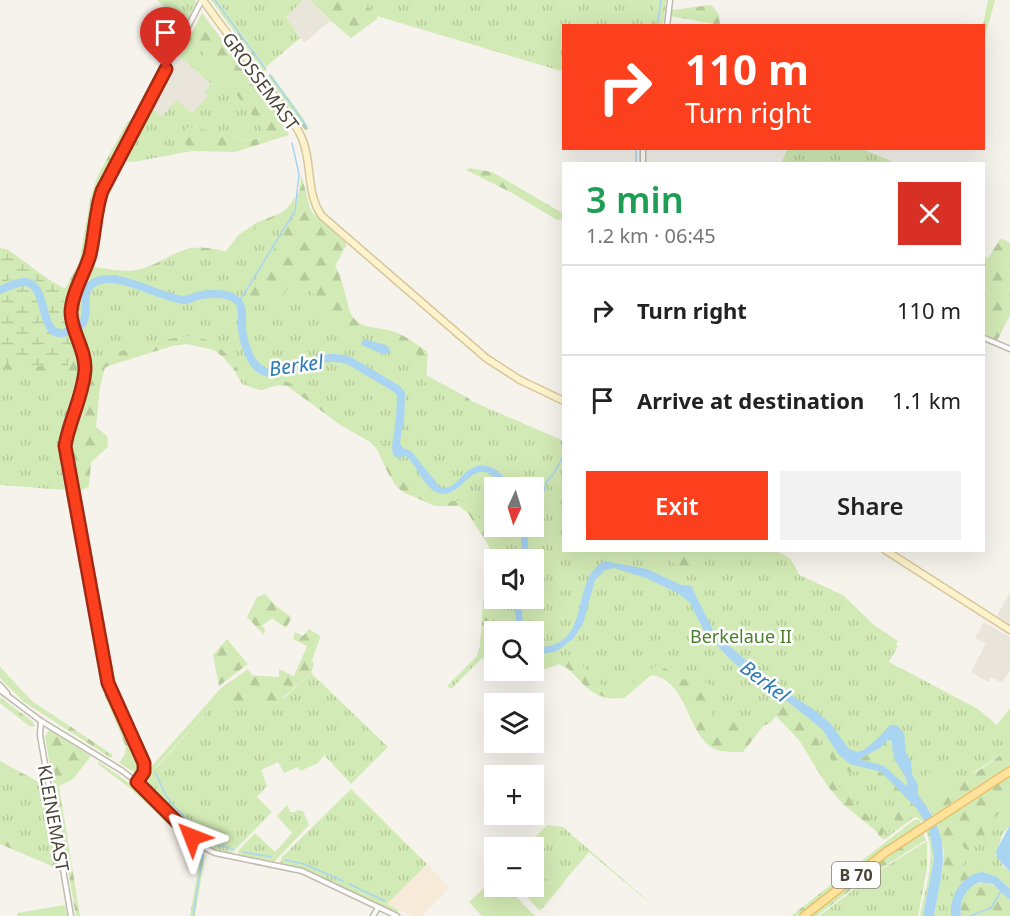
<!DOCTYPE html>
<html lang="en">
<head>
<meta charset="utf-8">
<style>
  body { margin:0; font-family:"Noto Sans",sans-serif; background:#f2f2f2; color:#222; height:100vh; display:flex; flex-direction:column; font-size:22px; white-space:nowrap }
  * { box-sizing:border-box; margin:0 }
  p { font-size:20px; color:#767676 }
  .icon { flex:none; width:33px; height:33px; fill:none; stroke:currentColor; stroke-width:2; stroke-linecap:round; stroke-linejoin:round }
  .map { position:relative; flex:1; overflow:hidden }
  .details { position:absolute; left:562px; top:162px; width:423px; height:390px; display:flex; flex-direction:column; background:#fff; border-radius:0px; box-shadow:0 6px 24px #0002 }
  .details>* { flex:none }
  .guide { position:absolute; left:562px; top:24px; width:423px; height:126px; border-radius:0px; box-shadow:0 6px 24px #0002; background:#fc3f1d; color:#fff; overflow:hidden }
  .needle { width:39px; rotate:184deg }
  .buttons { position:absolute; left:484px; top:477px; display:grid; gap:12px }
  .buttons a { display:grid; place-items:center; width:60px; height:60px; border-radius:0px; background:#fff; box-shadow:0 6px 24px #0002; font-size:30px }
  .pin { position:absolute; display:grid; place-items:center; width:51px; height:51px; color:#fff; margin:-62px -26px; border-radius:50% 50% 50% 0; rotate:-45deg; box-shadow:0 0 6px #0007 }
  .pin .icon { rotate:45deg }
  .me { position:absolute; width:66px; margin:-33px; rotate:315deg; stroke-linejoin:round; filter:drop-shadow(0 0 4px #0008) }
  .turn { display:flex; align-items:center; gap:21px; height:126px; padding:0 24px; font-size:27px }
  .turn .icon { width:78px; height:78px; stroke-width:2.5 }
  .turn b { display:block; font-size:42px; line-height:51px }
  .round { display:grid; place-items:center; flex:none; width:63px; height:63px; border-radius:0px; background:#f2f2f2 }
  .headline { display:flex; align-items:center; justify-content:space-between; height:102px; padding:0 24px }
  h1 { font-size:36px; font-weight:600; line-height:45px; color:#1e9e55 }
  .primary-button { display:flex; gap:12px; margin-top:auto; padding:12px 24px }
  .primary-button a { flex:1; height:69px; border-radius:0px; background:#fc3f1d; color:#fff; font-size:24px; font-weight:600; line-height:69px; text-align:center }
  .primary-button a+a { background:#f2f2f2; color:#222 }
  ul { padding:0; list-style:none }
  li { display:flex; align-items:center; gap:18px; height:90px; padding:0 24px; border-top:2px solid #e0e0e0 }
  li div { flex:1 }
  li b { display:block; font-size:22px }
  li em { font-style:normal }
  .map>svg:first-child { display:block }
  .residential { fill:#eae5da }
  .commercial { fill:#f7ead8 }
  .grass { fill:url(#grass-tufts); fill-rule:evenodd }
  .forest { fill:url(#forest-firs) }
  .wetland { fill:url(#wetland-marsh) }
  .garden { fill:#d2eab5 }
  .water { fill:#a9d4f2; fill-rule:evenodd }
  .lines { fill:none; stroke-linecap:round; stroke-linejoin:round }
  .stream { stroke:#a9d4f2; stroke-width:1.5 }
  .river { stroke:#a9d4f2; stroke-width:8 }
  .street-casing { stroke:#c2bbae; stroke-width:7 }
  .secondary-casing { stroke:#d6c79b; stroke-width:9 }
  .primary-casing { stroke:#e6c16a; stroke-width:10 }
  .street { stroke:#fff; stroke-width:4 }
  .secondary { stroke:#fff3cd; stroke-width:6 }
  .primary { stroke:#ffe39c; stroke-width:7 }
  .route-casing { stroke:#a42913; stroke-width:15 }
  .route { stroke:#fc3f1d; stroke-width:10 }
  .labels { text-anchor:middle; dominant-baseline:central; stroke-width:5; stroke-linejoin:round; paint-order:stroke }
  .shield { fill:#fff; stroke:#817c74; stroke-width:1.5 }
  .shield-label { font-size:16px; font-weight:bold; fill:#4b4439 }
  .street-label { font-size:18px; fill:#4b4439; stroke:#fff }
  .park-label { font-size:18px; fill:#4a7f2a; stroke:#fff }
  .water-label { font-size:20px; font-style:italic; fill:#2e7ab2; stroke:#fff }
</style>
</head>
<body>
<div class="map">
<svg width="1010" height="916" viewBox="0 0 1010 916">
  <defs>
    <pattern id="grass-tufts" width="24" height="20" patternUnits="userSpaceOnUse" patternTransform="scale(1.5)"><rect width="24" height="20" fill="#d2eab5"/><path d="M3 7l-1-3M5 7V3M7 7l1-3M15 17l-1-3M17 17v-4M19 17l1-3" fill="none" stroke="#b6ca9c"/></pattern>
    <pattern id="forest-firs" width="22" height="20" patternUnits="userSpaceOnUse" patternTransform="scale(1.5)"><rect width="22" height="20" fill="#d2eab5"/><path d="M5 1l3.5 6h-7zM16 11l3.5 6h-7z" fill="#b6ca9c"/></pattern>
    <pattern id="wetland-marsh" width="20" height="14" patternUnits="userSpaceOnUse" patternTransform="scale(1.5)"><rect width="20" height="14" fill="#d2eab5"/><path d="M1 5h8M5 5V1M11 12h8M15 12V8" fill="none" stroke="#b6ca9c"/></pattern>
  </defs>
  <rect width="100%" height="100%" fill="#f6f3ec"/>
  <g class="residential">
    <path d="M303,0H310L330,21L304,43L286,17Z"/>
    <path d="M178,55L212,85L208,96L192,113L162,116L151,108Z"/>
    <path d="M1010,592V624L997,616Z"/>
    <path d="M984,622L1010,637V670L1002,683L991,677L988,682L971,672L986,644L975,638Z"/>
  </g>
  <path class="commercial" d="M427,864L450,888L421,916H413L387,904Z"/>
  <g class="grass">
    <path d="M157,0H195L196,3L185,26Z"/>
    <path d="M217,0H303L286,17L300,38L266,67Z"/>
    <path d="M361,0H655L652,25L564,26V72L377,16Z"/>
    <path d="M190,36L223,77L267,135C247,146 215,134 194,127L185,144L192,151L133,162L123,161L151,108L162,116L177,100L192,113L208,96L205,92L211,84L178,55Z"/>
    <path d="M788,148L863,149L896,163H781Z"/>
    <path d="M297,192L313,215L347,244L335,266L340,275L352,320C357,323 362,327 368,329C383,335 416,340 426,351C430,356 423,369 428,378L469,400L564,441V550H773C790,557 792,558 799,575L843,595L874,625L898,641L896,644L898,646L889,662L978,709L997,725L1010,708V749L971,774L884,840L875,830L843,804L826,784L815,741L778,713L771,722L763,726L743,752C735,751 722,753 715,749C687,736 688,679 651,675L624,698C619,698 611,699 605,698C585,692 577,671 559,664L537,672L520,671L534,670V632H495V661L488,657L482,658L451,689L447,686L477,656L480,647L483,603L490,571L492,558L489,546L468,513L459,506H435L403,492L395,485L379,451L370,442L337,423L297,390L288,386L282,384L260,390L242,384L225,354L202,344L182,343L112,364L106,368L77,377L60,437V463L65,490L0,485V248L8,250L59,287L72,289L80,265C97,267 115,271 132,271C140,271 147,267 154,264C181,251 195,241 225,253C234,240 239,236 252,226C268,214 284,220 295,196L293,208ZM495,488H534V526H495ZM495,560H534V598H495Z"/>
    <path d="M311,673L388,747L351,784L324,755L318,763L300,771L298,767L284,773L278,762L261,770L267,786L257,797L272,812L232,853L217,852L207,847L143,786V778L150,768H156L214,704L285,697Z"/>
    <path d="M0,768L40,790L45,791L57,862L0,836Z"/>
    <path d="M1010,787V825L1002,835L996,855L1003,866L1010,872V889L997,877L983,872L951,911V916H934L943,866L946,865L944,831Z"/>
    <path d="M351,789L427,864L387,904L399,910L395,914L310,872L280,863L282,857Z"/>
    <path d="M287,805L291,812H295L298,810L303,811L309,825L274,862L239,856L238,851L255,833L275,852L292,833L277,816Z"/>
    <path d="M547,825L563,827L665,916L589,852L567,878L532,841Z"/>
    <path d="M929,829L934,858L923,916H920C925,890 937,857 926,831Z"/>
    <path d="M927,841V868L918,916H819L877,872Z"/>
    <path d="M201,852L205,856L195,916H190Z"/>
    <path d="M534,865L558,890L540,911L518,887L534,886Z"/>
    <path d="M523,904L535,916H511Z"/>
  </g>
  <g class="forest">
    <path d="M211,0H217L267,69L264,72Z"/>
    <path d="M310,0H361L377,16V19L351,38L332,22Z"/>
    <path d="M655,0H666L663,25H652Z"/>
    <path d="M988,0H995L984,41L983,25Z"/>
    <path d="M711,5L719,14L720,25L670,16L672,10Z"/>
    <path d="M202,13L277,113L286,126L289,135L235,152L192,151L185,144L183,133L188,127C212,128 243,149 267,135L223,77L190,36Z"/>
    <path d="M271,74L303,118L308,129L305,130L267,77Z"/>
    <path d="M132,119L134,123L96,195L86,254L68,305L62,307L65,289L79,263L91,196L98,175L128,121Z"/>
    <path d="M470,168L492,172L564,214L563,219L557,220L512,193L466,170Z"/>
    <path d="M301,174L311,211L346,243L334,264C344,280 342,302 353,317C361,329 379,327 392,331C405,335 417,345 428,353L426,375L470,399L469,403L422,381C421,374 421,368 420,362C414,337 382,336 362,329L350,343L308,287L289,286L281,300L246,296L297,212Z"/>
    <path d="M279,214L240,238L225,256L207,250L185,254L138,273L130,271C170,266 180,237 226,252L238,235L258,222Z"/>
    <path d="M1001,238L1010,243V315L998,339L994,341L984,337V256L988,258Z"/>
    <path d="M186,336C214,336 234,357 244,382L223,357L214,350L187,344L172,346L105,367L100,387L96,427L107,436L108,447L91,462L89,487L80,491L77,489L68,452L69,444L89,368C98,353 166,339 186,336Z"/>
    <path d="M70,343L77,345L81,370L78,375L42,373L0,368V362L30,366H68V346Z"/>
    <path d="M277,380C294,381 302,392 315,401C329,409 345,415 357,426L353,429L334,420L287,386L276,385L263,390L257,389V387Z"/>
    <path d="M74,390L75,394L63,436L62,448L81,551V553L78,554L60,463L59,446Z"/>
    <path d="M380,442L387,446C394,477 410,498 443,502C448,503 452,500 457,501C462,501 467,503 471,504L496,545L499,559L495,560V586L487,646L477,655L480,647L483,603L492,558L489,546L468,513L460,506H435L403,492L389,475L376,447Z"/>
    <path d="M612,551H709L700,573L696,577C679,570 668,555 649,552C637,550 623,556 612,551Z"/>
    <path d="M265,594L276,606L290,616L291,619L286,628L272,618L262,626L265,629L264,635L247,617L257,597Z"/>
    <path d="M309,629L319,635L320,638L312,660L314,664L311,673L273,706L214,704L155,768H150L220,689L248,669L252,675L279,677V669L294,676L307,646L293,639L295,632L303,636Z"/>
    <path d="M93,630L95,633L104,687L102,686L92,633Z"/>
    <path d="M227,639L248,664L219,686L213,655Z"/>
    <path d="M568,655C587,661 598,697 622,689C630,687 635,679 641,675C646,671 653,668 658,665L674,673L684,680L689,675L698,671L704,681L716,689V698L711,708L713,716L752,720L780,704L784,706L815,734L831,775L838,786L875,823L885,829L881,838L875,830L843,804L826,784L799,740L776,716L771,722L763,726L743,752C735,751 722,753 715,749C687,736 688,678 651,675L624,698C606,698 594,696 581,682C573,674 570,668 559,664L537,672L520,671L534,670V662Z"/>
    <path d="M0,667L32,701L113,755L111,758L24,702L0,678Z"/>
    <path d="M108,693L138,761L139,768L137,771L134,772L119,763L125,754L126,747L104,694Z"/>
    <path d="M0,697L33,722L35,727L29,726L0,703Z"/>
    <path d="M790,704L819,727L843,760L863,769H873L881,772L918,809L924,821L923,822L916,817L911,818L888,835C890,830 892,826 894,822C901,801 887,785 874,771L850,772L835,765L831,760L822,735L790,709Z"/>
    <path d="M49,730L91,756L73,779L59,786L80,916H76L45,737Z"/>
    <path d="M888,740H892C891,764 907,772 908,787L893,774L859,759L880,748Z"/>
    <path d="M1010,749V765L933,815L918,795V785L932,796L938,793L939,790L926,775L928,772C938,774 950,778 961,777C979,775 995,757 1010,749Z"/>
    <path d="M0,761L44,785L45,791L40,790L0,768Z"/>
    <path d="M99,762L132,785L197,847L195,849L131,789L98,764Z"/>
    <path d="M1010,776V787L1002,793L1010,807V819L1008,820L1001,812L982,828L985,836L972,850L965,849L957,838L952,837L953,846L966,858L965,863L955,872L947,865L943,866L944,852L937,823Z"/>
    <path d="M914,820H919L921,823L840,882L797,916H791Z"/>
    <path d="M923,832L926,840L869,876L817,916H809L843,889Z"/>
    <path d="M0,836L57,862L59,869L0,844Z"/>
    <path d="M972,858L977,866L992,868V874L977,873C961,882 950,897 951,916H947C946,900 951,891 961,879L957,874Z"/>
    <path d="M985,882L998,887L1010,900V916H961C958,900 967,883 985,882Z"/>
  </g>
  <g class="wetland">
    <path d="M0,248L11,252L39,274L65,289L63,307H66L69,325L60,327C45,320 48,289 31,277L20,275L0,285Z"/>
    <path d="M20,285C44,282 36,320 49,331C56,337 64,334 72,336L73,343L68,346V366L66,368L0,362V292Z"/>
  </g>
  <g class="garden">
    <path d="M532,841L567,878L558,890L534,865V848L525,847Z"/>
    <path d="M495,877V886L518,887L523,892L517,897L523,904L511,916H482L469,902Z"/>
    <path d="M65,905L67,916H18L17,913Z"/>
  </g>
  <g class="water">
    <path d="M364,339L386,345L390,349L389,353L382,354L362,345L361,343Z"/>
    <path d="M397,411L404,414L400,443L403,448L411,451L440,487C460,493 463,458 490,467C500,470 505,478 508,487H502C473,445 463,505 436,492C425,487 418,469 410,460L406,456L397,458L393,455L392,446Z"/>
    <path d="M522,527H527L529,559H518L521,548Z"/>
    <path d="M605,561L647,569L681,585L691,586L715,634L778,687L813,709L830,723L849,749L857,752L864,750L878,738L890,725H897L904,733L906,752L911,762L912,774L918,785V795C954,840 943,864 934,916H923L934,858L929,830L918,810L881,772L850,764L839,755L822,729L788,702L768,692L731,660L704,631L690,603L678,593L646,578L614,568L605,570L595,580L583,624L573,639L557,651L534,656V647C596,650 567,579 605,561ZM888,740L892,741C891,765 907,771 908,787L884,766L859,759L880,748Z"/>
    <path d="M512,599H519L521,603L524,631H515L516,617Z"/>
    <path d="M1010,825V872L997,858L996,851Z"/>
    <path d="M983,872L997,877L1010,889V900L993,884L980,882C965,888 959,901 961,916H951C949,897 962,874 983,872Z"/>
  </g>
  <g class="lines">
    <g class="stream">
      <path d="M215,0L265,68"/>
      <path d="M657,26L661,0"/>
      <path d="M270,75L307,127"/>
      <path d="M636,148V164"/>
      <path d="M239,302L295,211L299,174L292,143"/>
      <path d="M534,511L544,491L547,481L555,472L564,454"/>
      <path d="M155,772L166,796L174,806L209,843L233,849"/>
      <path d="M243,852L271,857"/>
      <path d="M285,860L304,864L343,881"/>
      <path d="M349,884L385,901"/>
      <path d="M193,916L203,854"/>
      <path d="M970,916L991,908L1001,891"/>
    </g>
    <path class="river" d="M0,290C8,287 17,281 26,282C49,286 38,336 63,333C104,326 72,294 95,282C117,270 161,298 183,300C189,300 195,296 201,295C209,294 224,293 232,297C246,304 241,318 242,330C245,348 252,374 274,373C297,367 324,353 348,360L397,389L401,394L400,424"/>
    <defs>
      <g id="street">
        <path d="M667,26L670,0"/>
        <path d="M643,148V164"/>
        <path d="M984,338L1010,349"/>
        <path d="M0,685L7,693"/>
        <path d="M0,690L41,721L121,770L137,782L205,848L215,853L302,871L397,916"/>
        <path d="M41,721L40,735L71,916"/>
        <path d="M137,782L144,772V763L108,683L65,446C69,421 83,396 85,370C86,349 71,332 71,312C72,292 85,273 90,255C95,234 96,212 102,191L202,0"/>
        <path d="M373,916L378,908"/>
      </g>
      <g id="secondary">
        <path d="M203,0C225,32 250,62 272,93C282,107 294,121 301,136C313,161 305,193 322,216L486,358L520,380L564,401"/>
        <path d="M885,550L1010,630"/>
      </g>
      <path id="primary" d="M804,916L886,852L1010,771"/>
    </defs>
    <use href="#street" class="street-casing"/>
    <use href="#secondary" class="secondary-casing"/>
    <use href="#primary" class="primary-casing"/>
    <use href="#street" class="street"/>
    <use href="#secondary" class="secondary"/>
    <use href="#primary" class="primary"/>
  </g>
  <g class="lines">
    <defs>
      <path id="route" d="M166,69L102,191C95,212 95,234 90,255C85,273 72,292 71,312C71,332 86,349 85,370C83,396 69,421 65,446L108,683L144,763V772L137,782L192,837"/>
    </defs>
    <use href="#route" class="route-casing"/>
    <use href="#route" class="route"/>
  </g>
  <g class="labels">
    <rect class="shield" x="832" y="862" width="48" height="26" rx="4.5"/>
    <g class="shield-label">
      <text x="856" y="875">B 70</text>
    </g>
    <g class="street-label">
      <text transform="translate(261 81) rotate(54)">GROSSEMAST</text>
      <text transform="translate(54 818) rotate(80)">KLEINEMAST</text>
    </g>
    <g class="park-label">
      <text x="741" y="636">Berkelaue II</text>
    </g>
    <g class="water-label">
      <text transform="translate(296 365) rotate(-8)">Berkel</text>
      <text transform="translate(765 681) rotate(37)">Berkel</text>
    </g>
  </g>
</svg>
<div class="buttons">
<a><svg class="needle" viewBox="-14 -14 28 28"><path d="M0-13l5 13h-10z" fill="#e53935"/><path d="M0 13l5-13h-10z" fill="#767676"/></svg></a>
<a><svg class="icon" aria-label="sound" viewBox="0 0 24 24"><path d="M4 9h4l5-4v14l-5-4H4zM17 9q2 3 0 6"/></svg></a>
<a><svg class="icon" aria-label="search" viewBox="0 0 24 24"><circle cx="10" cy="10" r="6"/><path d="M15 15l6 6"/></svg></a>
<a><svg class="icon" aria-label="layers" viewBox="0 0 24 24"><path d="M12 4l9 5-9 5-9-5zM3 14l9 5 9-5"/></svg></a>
<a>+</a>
<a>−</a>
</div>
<div class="pin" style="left:166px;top:69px;background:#d93025"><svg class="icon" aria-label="arrive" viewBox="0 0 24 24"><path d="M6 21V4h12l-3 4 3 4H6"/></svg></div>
<svg class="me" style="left:192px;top:837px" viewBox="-20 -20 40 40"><path d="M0-17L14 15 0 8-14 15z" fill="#fc3f1d" stroke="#fff" stroke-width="4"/></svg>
<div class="guide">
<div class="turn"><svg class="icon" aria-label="right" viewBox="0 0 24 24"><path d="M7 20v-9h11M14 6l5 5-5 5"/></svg><div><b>110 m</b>Turn right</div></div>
</div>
<section class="details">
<div class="headline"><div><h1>3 min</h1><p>1.2 km · 06:45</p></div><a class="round" style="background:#d93025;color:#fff"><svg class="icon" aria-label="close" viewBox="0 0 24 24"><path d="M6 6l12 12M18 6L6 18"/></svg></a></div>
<ul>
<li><svg class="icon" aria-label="right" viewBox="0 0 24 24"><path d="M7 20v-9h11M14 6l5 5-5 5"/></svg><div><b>Turn right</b></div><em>110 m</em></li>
<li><svg class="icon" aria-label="arrive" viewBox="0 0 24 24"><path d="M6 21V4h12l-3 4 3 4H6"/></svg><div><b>Arrive at destination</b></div><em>1.1 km</em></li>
</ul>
<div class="primary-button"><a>Exit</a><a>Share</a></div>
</section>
</div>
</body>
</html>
